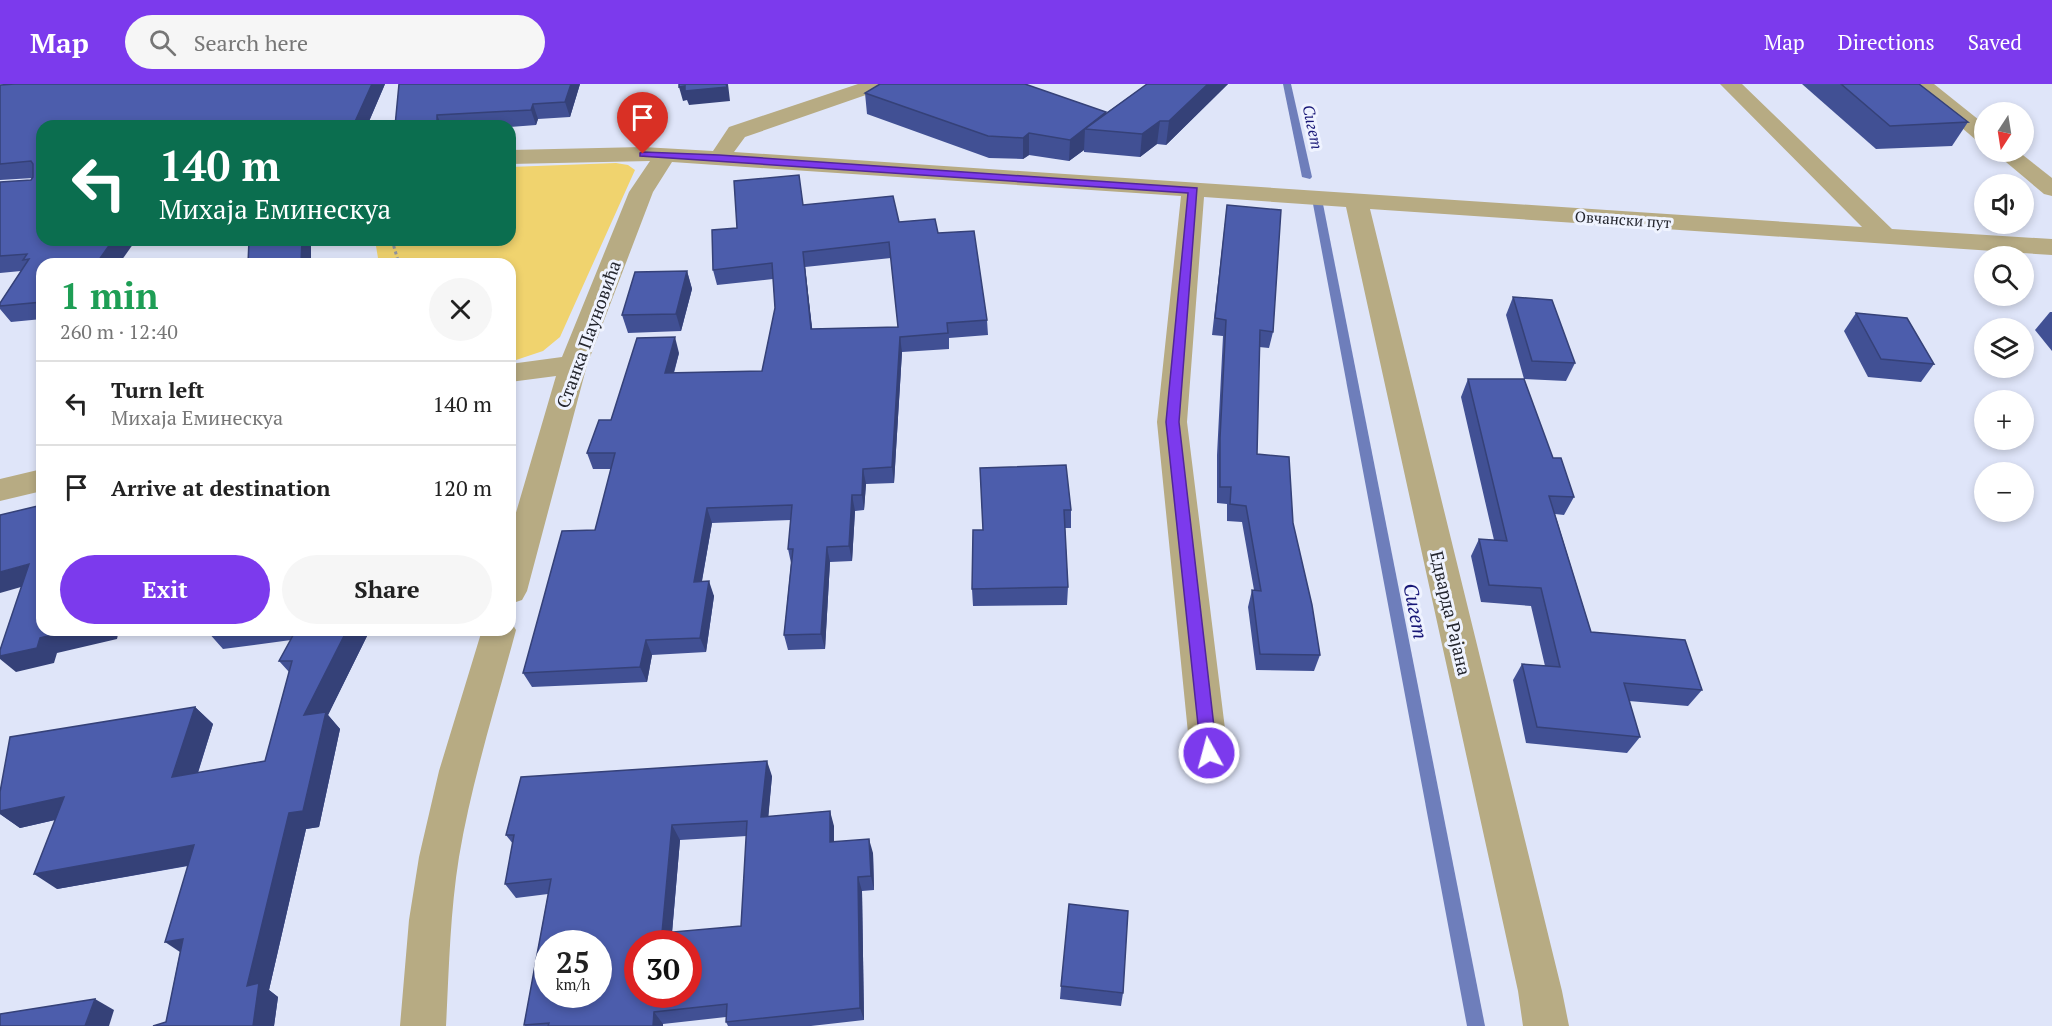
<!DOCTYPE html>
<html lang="en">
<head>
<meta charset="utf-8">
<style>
  body { margin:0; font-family:"PT Serif",serif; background:#f6f6f6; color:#222; height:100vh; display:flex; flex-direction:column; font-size:22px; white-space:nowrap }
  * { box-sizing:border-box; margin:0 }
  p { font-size:20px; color:#767676 }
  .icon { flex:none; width:33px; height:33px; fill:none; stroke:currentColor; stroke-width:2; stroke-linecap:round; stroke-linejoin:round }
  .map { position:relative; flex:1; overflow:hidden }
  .panel { position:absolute; left:36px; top:174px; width:480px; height:378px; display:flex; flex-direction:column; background:#fff; border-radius:18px; box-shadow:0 3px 9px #0003 }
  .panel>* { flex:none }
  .guide { position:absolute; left:36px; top:36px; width:480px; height:126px; border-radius:18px; box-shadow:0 3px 9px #0003; background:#0b6e4f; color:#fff; overflow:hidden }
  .needle { width:39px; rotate:192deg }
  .controls { position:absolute; left:1974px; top:18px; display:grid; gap:12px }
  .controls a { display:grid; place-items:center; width:60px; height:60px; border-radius:50%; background:#fff; box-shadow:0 3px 9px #0003; font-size:30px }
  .speed { position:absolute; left:534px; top:846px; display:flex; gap:12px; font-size:30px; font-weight:700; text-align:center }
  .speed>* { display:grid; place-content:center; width:78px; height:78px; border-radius:50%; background:#fff; box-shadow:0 3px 9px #0003; line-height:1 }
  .speed small { font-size:15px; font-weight:400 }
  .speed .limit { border:9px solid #d22; background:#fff; color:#111 }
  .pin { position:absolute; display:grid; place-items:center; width:51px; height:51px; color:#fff; margin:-62px -26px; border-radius:50% 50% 50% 0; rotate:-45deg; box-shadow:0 0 6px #0007 }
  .pin .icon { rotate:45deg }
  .me { position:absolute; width:66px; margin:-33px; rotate:353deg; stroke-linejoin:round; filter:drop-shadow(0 0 4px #0008) }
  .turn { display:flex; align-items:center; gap:21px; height:126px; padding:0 24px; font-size:27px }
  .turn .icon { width:78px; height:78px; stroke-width:2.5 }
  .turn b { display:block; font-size:42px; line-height:51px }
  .round { display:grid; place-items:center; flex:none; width:63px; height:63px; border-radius:32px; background:#f6f6f6 }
  .headline { display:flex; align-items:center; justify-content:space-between; height:102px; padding:0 24px }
  h1 { font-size:36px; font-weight:800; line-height:45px; color:#1e9e55 }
  .button { display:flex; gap:12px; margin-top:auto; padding:12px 24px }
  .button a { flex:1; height:69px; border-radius:36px; background:#7c3aed; color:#fff; font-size:24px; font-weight:800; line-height:69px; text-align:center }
  .button a+a { background:#f6f6f6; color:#222 }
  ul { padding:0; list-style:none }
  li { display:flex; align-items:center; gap:18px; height:84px; padding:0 24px; border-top:2px solid #e0e0e0 }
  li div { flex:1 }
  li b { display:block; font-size:22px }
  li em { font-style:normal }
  header { display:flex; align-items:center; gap:36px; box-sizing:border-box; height:84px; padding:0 30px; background:#7c3aed; color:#fff }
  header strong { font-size:28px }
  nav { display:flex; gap:33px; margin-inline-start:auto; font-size:21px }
  .search { width:420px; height:54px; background:#f6f6f6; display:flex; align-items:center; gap:15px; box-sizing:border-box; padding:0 21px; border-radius:33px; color:#767676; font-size:22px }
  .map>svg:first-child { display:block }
  .green { fill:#f0d36e }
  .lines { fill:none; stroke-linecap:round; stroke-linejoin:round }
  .stream { fill:#6e7ebb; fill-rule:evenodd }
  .path { stroke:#9296a6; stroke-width:3; stroke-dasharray:3 3; stroke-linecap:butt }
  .minor { fill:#b7ab83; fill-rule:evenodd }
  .wall { fill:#415094; fill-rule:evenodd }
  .shaded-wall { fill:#354178 }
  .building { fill:#4c5dac; stroke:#354178; stroke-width:1.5; fill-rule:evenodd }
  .route { fill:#7c3aed; stroke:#51269a; stroke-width:1.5 }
  .labels { text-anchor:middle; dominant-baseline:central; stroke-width:6; stroke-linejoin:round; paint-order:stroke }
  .far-street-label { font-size:15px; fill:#24262e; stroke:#eff3ff }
  .far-water-label { font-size:16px; font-style:italic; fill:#181777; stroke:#eff3ff }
  .street-label { font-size:18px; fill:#24262e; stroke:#eff3ff }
  .water-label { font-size:20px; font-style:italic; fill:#181777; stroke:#eff3ff }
</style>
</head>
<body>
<header>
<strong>Map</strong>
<div class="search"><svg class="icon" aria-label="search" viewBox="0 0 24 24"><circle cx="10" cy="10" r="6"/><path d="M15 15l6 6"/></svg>Search here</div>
<nav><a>Map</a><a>Directions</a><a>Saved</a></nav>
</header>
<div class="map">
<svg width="2052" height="942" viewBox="0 0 2052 942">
  <rect width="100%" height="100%" fill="#dfe5f9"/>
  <path class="green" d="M616,79L628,81L635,86L560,253L543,267L510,278V180H379L375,156H510V83Z"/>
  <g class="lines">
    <g class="stream">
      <path d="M1283,0H1291L1312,93L1310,95L1302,93Z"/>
      <path d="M1318,117L1323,120L1485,942H1467L1313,120Z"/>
    </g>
    <path class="path" d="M392,156L399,180"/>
    <g class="minor">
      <path d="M858,0H889L886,4L745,53L734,68L1862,143L1720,0H1742L1892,145L2052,155V171L1370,125L1562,907L1569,942H1523L1518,907L1346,123L1204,113L1187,338L1228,669L1222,681L1209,686L1196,681L1190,669L1157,338L1181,112L672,78L653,108L587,281L527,507L522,516L510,520V449L556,292L510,298V280L562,273L629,108L650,77L510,80V66L643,63L713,67L729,43Z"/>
      <path d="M1911,0H1934L1984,40V58L1976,56Z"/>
      <path d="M1994,68H2019L2052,94V112L2044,110Z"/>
      <path d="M42,385V407L0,417V395Z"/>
      <path d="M510,536L516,546C496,621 472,696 459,773C450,829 449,886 446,942H400L409,836L419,773L439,687L482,546H510Z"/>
    </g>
  </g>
  <g class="wall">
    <path d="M385,0L367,42H42V235L11,238L0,225V219L21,187L0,189V98L31,96L33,94L0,96V1Z"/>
    <path d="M399,0H580L570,33L538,35L536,41L510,43L395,42Z"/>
    <path d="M1147,0H1228L1166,61L1157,60L1140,73L1084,68V66L1069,77L1029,71L1023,75L989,74L867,30L865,9L1106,28V29Z"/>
    <path d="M1802,0H1919L1968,38L1952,62L1876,65Z"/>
    <path d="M804,121L899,138L938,149L987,236L988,251L949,254V265L902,268L894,399L866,400L864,426L855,427L852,477L830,478L825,565L788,566L784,551L791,479L788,465L791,436L712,439L702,497L714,512L706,568L652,571L647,598L532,603L523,589L595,446L611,385H593L587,369L611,336L679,269L674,289L762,287L775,224L773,195L717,201L713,186L737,144ZM891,174L898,243L812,245L805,183Z"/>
    <path d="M1227,121L1273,248L1269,264L1259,263L1257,370L1293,439L1320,571L1314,587L1256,586L1248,523L1252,506H1254L1242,438L1227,437V420L1217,419V371L1223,252L1212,251Z"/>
    <path d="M687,187L692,205L681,247L628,249L622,231Z"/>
    <path d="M1513,213L1575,279L1566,297L1524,295L1506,231Z"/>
    <path d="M2050,228H2052V267L2035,246Z"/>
    <path d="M1856,229L1934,280L1921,298L1868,293L1844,247Z"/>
    <path d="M1468,295L1553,374L1574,413L1564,431L1555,430L1591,548L1702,606L1688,622L1629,617L1640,653L1627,669L1526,659L1513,596L1522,580L1545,582L1531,522L1481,518L1471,472L1479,455L1494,456L1461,313Z"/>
    <path d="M980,384L1071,426V444H1065L1068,503L1067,521L973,522L972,505L983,446Z"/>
    <path d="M207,546H370L328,631L340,645L319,743L306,745L269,906L278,913L274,942H153L166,938L180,868L188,782L57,805L55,736L20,744L0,730V708L195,623L213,640L198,689L265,677L289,588L279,577L291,556L223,565L207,547Z"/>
    <path d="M772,692L768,733L834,742V758L873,769L874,806L862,807L864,936L811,942H728L726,938V933L663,940V942H525L524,941L548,810L516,814L505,800L513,760L506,751ZM747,752L741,842L672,849L680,756Z"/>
    <path d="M1061,902L1123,909L1121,922L1060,915Z"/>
  </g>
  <g class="shaded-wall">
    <path d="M372,0H385L367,42H353Z"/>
    <path d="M571,0H580L570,33L565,18Z"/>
    <path d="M728,0L730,17L689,21L687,16L683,17L679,3Z"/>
    <path d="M1208,0H1228L1166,61L1169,37Z"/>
    <path d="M533,20L538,35L536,41L531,26Z"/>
    <path d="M1106,28L1105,47L1085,45L1084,66L1069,77L1070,56Z"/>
    <path d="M437,31L442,42H437Z"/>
    <path d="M1160,37L1157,60L1140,73L1142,50Z"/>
    <path d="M1029,49V71L1023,75V54Z"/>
    <path d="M113,156H136L119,180H96Z"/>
    <path d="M238,156H254L250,159L240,160Z"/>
    <path d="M302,156H311V180H301Z"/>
    <path d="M803,168L805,183L814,260L811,245Z"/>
    <path d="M687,187L692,205L681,247L676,230Z"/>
    <path d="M675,253L679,269L669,305L665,289Z"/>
    <path d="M900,253L902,268L894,399L892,383Z"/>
    <path d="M863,385L866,400L864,426L862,411Z"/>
    <path d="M852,411L855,427L852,477L849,462Z"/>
    <path d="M707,424L712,439L699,513L694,498Z"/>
    <path d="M827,463L830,478L825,565L821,550Z"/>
    <path d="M29,480L42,497L0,509V488Z"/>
    <path d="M709,497L714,512L706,568L700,554Z"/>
    <path d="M74,546H119L117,555L57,569L54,579L16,588L0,575V572L40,554Z"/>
    <path d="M347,546H370L328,631L340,645L319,743L306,745L269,906L278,913L274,942H253L247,902L304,631Z"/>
    <path d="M646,556L652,571L647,598L640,583Z"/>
    <path d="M195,623L213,640L191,710L172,693Z"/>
    <path d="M767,677L772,692L767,748L761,733Z"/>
    <path d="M64,713L85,729L20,744L0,730V727Z"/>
    <path d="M830,727L834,742V773L830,758Z"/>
    <path d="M672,741L680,756L671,860L662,849Z"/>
    <path d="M869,755L873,769L874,806L871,792Z"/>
    <path d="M194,761L213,777L57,805L34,790Z"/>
    <path d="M858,793L862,807L864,936L860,924Z"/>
    <path d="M183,855L186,872L165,858Z"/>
    <path d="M95,915L114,926L109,942H85Z"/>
    <path d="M654,928L663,940V942H653Z"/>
  </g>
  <g class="building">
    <path d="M15,0H372L353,42H42V156H113L96,180H42V218L0,222V219L29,175L23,176L27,170L0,172V98L31,96L33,93V80L31,77L0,80V1Z"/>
    <path d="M399,0H571L565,18L533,20L531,26L437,31V42H395Z"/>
    <path d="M679,0H726L727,3L685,7V2L679,3Z"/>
    <path d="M880,0H1025L1106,28L1070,56L1029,49L1023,54L988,52L865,9Z"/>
    <path d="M1147,0H1208L1169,37H1160L1142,50L1085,45Z"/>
    <path d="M1841,0H1919L1968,38L1890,42Z"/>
    <path d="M799,91L803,121L893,112L899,138L935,135L938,149L974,147L987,236L947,239L948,249L900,253L892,383L863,385L862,411H852L849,462L827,463L821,550L784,551L793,465H788L792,421L707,424L694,498L709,497L700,554L646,556L640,583L523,589L562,447L595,446L615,369H587L599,336H611L637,254L675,253L665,289L762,287L775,224L772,179L713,186L712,146L737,144L734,97ZM889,158L898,243L811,245L803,168Z"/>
    <path d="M1227,121L1281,126L1273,248L1260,246L1257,370L1289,373L1293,439L1312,521L1320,571L1260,570L1252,506L1261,507L1246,422L1230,420L1231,403H1220V354L1226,236L1215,234Z"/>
    <path d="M249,156H302L301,180H248Z"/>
    <path d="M687,187L676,230L622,231L635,188Z"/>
    <path d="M1513,213L1552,216L1575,279L1532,277Z"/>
    <path d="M1856,229L1907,234L1934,280L1881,275Z"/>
    <path d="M1468,295H1524L1553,374H1561L1574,413L1549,412L1591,548L1685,556L1702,606L1624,599L1640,653L1537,643L1522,580L1560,583L1541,504L1489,501L1479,455L1507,457Z"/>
    <path d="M1066,381L1071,426H1064L1068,503L972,505L973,446H983L980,384Z"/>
    <path d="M42,421V546H74L40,554L37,564L0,572V566L29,480L0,488V431Z"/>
    <path d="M296,546H347L304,631L326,628L303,727L289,729L247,902L259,899L253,942H153L166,938L183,855L165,858L194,761L34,790L64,713L0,727V708L10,653L195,623L172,693L265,677L292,577H279Z"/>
    <path d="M767,677L761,733L830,727V758L869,755L871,792L858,793L860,924L726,938L727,920L654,928L653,942H548L549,939L524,941L551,795L505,800L514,751H506L521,693ZM747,737L741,842L662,849L672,741ZM548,860H598V910H548ZM638,860H688V910H638Z"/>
    <path d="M1069,820L1128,827L1123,909L1061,902Z"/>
    <path d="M95,915L85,942H0V930Z"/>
  </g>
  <path class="route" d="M643,68L719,71L1197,104L1179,338L1217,669L1215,674L1209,676L1203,674L1201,669L1166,338L1188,109L640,72V69Z"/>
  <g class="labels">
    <g class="far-street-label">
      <text transform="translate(1623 135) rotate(4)">Овчански пут</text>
    </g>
    <g class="far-water-label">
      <text transform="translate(1313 43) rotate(78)">Сигет</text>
    </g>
    <g class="street-label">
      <text transform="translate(588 250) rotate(-70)">Станка Пауновића</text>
      <text transform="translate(1451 529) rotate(77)">Едварда Рајана</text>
    </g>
    <g class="water-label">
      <text transform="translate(1416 527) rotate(79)">Сигет</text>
    </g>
  </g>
</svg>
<div class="controls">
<a><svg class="needle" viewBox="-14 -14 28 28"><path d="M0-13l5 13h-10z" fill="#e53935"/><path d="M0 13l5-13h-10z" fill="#767676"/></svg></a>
<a><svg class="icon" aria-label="sound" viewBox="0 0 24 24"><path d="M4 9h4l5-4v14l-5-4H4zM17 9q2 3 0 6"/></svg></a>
<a><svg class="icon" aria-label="search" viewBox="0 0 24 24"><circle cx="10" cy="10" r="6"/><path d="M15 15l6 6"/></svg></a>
<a><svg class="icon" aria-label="layers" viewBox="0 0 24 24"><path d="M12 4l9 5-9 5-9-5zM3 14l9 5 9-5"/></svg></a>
<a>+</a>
<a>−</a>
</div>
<div class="speed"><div>25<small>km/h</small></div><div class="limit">30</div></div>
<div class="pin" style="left:643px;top:70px;background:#d93025"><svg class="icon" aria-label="arrive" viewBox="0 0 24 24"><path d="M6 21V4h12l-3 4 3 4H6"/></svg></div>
<svg class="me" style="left:1209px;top:669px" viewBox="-20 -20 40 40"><circle r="17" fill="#7c3aed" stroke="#fff" stroke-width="3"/><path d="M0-11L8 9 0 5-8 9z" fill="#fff"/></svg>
<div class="guide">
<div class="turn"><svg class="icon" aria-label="left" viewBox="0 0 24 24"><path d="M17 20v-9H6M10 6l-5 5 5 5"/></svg><div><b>140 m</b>Михаја Еминескуа</div></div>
</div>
<section class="panel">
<div class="headline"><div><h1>1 min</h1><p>260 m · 12:40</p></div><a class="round"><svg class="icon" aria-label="close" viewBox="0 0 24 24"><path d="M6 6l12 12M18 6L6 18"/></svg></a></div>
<ul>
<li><svg class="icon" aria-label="left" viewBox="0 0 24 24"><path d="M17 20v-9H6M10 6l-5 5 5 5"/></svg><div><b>Turn left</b><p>Михаја Еминескуа</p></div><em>140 m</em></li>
<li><svg class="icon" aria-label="arrive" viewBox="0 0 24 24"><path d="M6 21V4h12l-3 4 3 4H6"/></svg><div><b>Arrive at destination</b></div><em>120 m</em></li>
</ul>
<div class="button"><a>Exit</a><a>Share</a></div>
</section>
</div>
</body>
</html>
